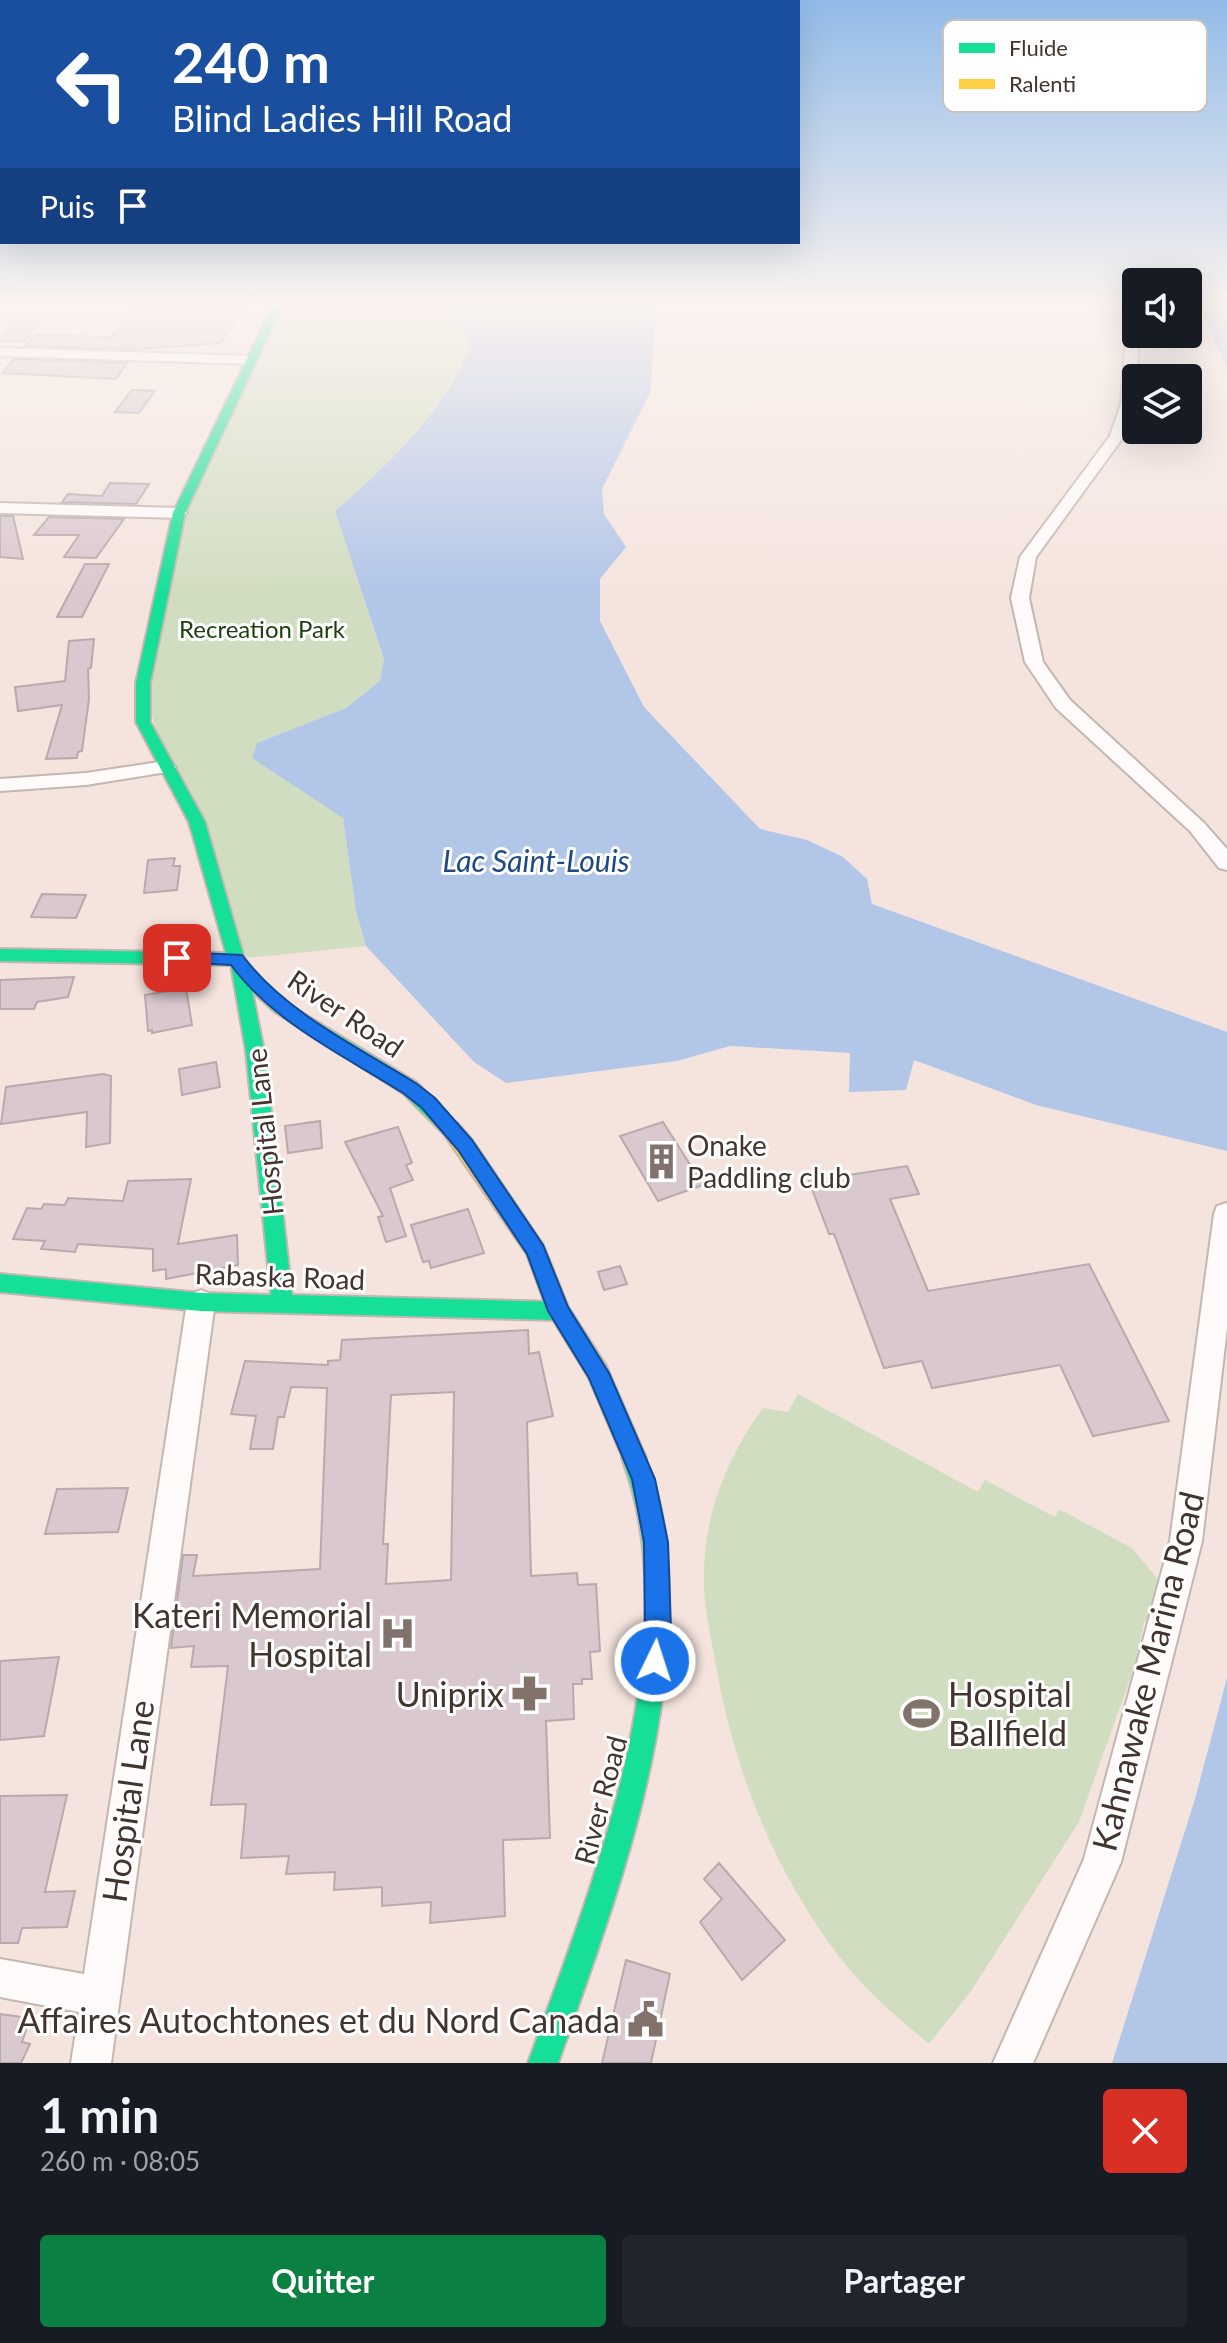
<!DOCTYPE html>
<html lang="fr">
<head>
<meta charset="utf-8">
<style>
  body { margin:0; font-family:Lato,sans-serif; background:#20242c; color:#f1f3f6; height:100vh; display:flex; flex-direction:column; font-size:30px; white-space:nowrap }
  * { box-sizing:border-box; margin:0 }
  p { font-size:26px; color:#9ea1a6 }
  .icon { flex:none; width:44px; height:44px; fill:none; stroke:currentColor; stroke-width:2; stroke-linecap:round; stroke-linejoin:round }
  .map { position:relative; height:2063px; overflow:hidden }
  .sheet { display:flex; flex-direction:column; background:#171b24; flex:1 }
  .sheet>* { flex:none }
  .hud { position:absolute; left:0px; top:0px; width:800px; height:244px; box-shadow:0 8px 32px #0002; background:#1a4fa0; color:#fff; overflow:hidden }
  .fabs { position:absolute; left:1122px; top:268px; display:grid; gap:16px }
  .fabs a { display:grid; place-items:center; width:80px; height:80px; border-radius:8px; background:#171b24; box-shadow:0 8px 32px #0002; font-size:40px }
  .pin { position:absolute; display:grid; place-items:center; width:68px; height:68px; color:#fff; margin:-34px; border-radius:16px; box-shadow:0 4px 12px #0006 }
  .me { position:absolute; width:88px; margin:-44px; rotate:4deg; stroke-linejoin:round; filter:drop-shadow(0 0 6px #0008) }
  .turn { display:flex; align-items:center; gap:28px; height:168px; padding:0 40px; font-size:36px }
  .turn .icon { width:104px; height:104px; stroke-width:2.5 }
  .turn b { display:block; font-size:56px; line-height:68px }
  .then { display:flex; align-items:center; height:76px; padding:0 40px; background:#0003; gap:16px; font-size:30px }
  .round { display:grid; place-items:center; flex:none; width:84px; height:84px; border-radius:8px; background:#20242c }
  .overview { display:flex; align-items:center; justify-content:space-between; height:136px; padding:0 40px }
  h1 { font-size:48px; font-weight:700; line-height:60px }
  .action { display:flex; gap:16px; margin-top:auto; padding:16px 40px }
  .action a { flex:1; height:92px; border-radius:8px; background:#0b8043; color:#fff; font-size:32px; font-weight:700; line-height:92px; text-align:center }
  .action a+a { background:#20242c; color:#f1f3f6 }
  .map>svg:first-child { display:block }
  .green { fill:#d1ddc1 }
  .water { fill:#b2c6e8 }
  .building { fill:#dac8cf; stroke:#b7aaac; stroke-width:2; fill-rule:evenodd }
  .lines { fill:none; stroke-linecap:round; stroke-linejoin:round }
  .street-casing { stroke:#c4b6b1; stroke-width:4 }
  .fast-casing { stroke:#c4b6b1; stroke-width:4 }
  .slow-casing { stroke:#c4b6b1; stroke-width:4 }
  .street { fill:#fefbfa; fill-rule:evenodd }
  .fast { fill:#16e098; fill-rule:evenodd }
  .slow { fill:#ffcf43; fill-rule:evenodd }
  .route { fill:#1a73e8; stroke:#114b97; stroke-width:2 }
  .labels { text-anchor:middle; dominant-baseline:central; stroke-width:6; stroke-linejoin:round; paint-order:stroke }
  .far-park-label { font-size:24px; fill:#193f0a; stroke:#fff }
  .street-label { font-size:28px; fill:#43342e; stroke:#fff }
  .poi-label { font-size:28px; fill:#43342e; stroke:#fff; text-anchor:start }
  .water-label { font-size:30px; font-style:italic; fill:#1d4986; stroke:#fff }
  .near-poi-label { font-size:34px; fill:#43342e; stroke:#fff; text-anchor:end }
  .near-street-label { font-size:34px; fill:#43342e; stroke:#fff }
  .key { fill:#fff; stroke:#c7c2c0; stroke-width:2 }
  .key-label { font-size:22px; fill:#43342e }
</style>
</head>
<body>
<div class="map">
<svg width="1227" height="2063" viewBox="0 0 1227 2063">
  <rect width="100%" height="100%" fill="#f5e4de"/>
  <g class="green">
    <path d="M278,305H451L452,318L471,344C444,411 389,464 335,511L384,659L380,681L346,708L257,743L343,817L356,911L366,946L236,959L166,767L143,683L179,513Z"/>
    <path d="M798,1394L978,1492L985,1480L1055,1517L1059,1509L1132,1548L1165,1588L1153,1622H1144L1135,1665L1079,1822L971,1991L929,2044C897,2017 864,1990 838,1955C770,1864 733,1767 714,1655C710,1632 704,1607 704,1583C702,1520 726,1458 763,1408L788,1412Z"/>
  </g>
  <g class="water">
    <path d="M451,305H657L650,393L602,489L604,514L626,547L600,579V621L644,707L760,829L807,840L843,857L867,879L872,904L1227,1032V1151L1036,1105L914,1060L906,1090L849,1092L850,1053L730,1046L677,1061L506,1083L474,1062L366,946L356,911L343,818L252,758L257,743L346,708L380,681L384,659L335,511C389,464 445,411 471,344L452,318Z"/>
    <path d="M1199,305H1227V370Z"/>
    <path d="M1227,1678V2063H1112L1195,1799Z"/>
  </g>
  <g class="building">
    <path d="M135,305H243L221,343L138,349L25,346L34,335L111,337Z"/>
    <path d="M15,320H39L25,341H0Z"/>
    <path d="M14,359L127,363L116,379L3,373Z"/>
    <path d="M132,390L155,391L139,413L115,412Z"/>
    <path d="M110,483L149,484L136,504L62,502L68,494L102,496Z"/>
    <path d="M0,516H13L23,559L0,557Z"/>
    <path d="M49,517L124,519L96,558L64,557L79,535H34Z"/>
    <path d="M85,564H109L82,617H57Z"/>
    <path d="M94,639L91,668L88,669L89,699L82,751L78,752L77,758L46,759L62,705L18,711L15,687L65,681L69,641Z"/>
    <path d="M175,858L173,866H180L177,890L144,893L148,860Z"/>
    <path d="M42,894L86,895L76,918L31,917Z"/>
    <path d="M74,977L68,997L37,1002L34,1009H0V980Z"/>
    <path d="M186,988L192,1025L152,1033V1030L148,1031L145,995Z"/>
    <path d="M216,1062L220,1087L182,1095L179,1069Z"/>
    <path d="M103,1074L111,1076L110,1143L86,1147L87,1112L1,1124L6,1087Z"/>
    <path d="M320,1121L322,1148L288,1153L285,1126Z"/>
    <path d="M663,1122L703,1185L658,1201L620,1136Z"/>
    <path d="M398,1127L412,1163L406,1165L413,1180L390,1188L406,1236L386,1242L378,1217L383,1216L345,1142Z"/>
    <path d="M907,1166L919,1194L890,1199L928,1291L1089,1264L1169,1421L1093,1436L1060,1365L932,1388L922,1361L884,1368L834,1234H829L809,1181Z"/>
    <path d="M191,1179L178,1244L237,1235L238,1265L166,1279V1269L153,1271V1249L78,1244L75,1252L41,1249L45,1241L13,1239L27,1208L41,1209L44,1204L65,1205L68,1198L123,1201L128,1181Z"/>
    <path d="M468,1209L484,1253L431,1268L429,1261L423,1262L411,1225Z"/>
    <path d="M620,1266L627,1284L604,1290L598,1272Z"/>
    <path d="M528,1330L529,1354L539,1352L553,1416L527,1422L531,1576L577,1573L578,1585L596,1584L600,1651L590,1652L592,1679H582V1684H573L574,1719L546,1721L550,1838L503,1840L505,1916L430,1923L431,1902L382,1906V1887L334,1890L335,1872L286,1874L289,1856L241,1858L246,1804L211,1805L228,1666L191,1667L194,1646L171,1648L183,1555H197L193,1576L320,1569L327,1388L291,1387L284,1417H278L273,1449H250L256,1416L231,1414L245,1361L328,1365V1361L340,1360L342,1340ZM454,1392L451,1580L386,1584L388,1544H383L391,1395Z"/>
    <path d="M128,1488L118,1532L45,1534L57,1489Z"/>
    <path d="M59,1657L44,1736L0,1740V1661Z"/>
    <path d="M67,1795L45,1892L75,1891L67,1927L22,1928L18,1943H0V1796Z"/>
    <path d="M719,1863L785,1940L742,1980L700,1922L722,1899L704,1879Z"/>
    <path d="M626,1960L670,1974L651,2063H602Z"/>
    <path d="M0,2014L30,2018L22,2042L30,2044L21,2063H0Z"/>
  </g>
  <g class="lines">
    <defs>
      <g id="street">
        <path d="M1128,305H1136V334H1139L1135,404L1124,436L1036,557L1029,598L1043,662L1070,700L1204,823L1227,849V870L1219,868L1190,831L1056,708L1025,662L1011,598L1020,557L1110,436L1121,404Z"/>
        <path d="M0,348L250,356L257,360L250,364L0,356Z"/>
        <path d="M0,503L179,508L187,513L179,518L0,513Z"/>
        <path d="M166,761L176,767L173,771L86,785L0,791V779L86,773Z"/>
        <path d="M1227,1203V1328L1202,1541L1121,1862L1033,2063H993L1084,1859L1170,1541L1214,1214L1217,1206Z"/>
        <path d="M201,1290L211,1294L215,1302L111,2063H71L79,2012L0,1997V1959L84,1974L187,1302L191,1294Z"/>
      </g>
      <g id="fast">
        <path d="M273,305H283L185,513L150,683V722L205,822L244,958L260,979L286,1003L417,1083L460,1128L457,1133H443L403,1093L274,1011L252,991L264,1051L292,1295L559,1302L567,1305L570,1311L567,1317L559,1320L201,1311L0,1292V1274L201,1293L271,1295L246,1051L231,965L0,961V949L226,953L189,822L136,722V683L173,513Z"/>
        <path d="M634,1448L642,1451C665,1501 670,1556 669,1611C666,1769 610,1916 558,2063H528C591,1889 692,1641 622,1458L626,1451Z"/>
      </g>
      <path id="slow" d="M450,1121L457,1123L472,1140L543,1245L568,1307L606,1366L646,1458L642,1465L634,1468L626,1465L589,1378L548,1311L527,1254L440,1128L443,1123Z"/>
    </defs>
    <use href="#street" class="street-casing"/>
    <use href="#fast" class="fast-casing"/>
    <use href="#slow" class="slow-casing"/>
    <use href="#street" class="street"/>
    <use href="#fast" class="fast"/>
    <use href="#slow" class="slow"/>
  </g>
  <linearGradient id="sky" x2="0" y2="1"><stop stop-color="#92bbe8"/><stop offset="0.51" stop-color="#faf3f0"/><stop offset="1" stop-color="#faf3f0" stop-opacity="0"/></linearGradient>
  <rect width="1227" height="594" fill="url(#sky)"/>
  <path class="route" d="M177,952L242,955C286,1013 356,1046 417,1084L435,1098L472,1140L543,1245L568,1307L609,1373L655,1479L668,1542L671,1630L664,1670L655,1674L646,1670L642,1661L645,1630L644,1542L632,1479L589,1378L548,1311L527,1254L458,1150L422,1108L403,1093C343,1055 274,1023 231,965L171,962L169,958Z"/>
  <defs>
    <symbol id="building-bare" viewBox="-9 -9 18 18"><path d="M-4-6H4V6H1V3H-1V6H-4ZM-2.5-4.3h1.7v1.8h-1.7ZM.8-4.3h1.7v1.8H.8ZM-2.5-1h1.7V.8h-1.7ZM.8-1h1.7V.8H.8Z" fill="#81726c" stroke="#fff" stroke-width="2.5" paint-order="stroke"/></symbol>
    <symbol id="hospital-bare" viewBox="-9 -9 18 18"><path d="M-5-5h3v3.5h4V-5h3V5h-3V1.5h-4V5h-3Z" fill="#81726c" stroke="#fff" stroke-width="2.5" paint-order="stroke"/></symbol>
    <symbol id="pharmacy-bare" viewBox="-9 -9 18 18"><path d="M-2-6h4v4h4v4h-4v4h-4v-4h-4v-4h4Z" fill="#81726c" stroke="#fff" stroke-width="2.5" paint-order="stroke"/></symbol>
    <symbol id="stadium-bare" viewBox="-9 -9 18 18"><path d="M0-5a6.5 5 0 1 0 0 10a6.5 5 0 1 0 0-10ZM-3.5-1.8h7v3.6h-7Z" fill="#81726c" stroke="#fff" stroke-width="2.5" paint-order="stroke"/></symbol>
    <symbol id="civic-bare" viewBox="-9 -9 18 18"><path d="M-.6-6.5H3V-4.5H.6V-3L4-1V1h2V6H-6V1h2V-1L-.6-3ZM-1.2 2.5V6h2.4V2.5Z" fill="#81726c" stroke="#fff" stroke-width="2.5" paint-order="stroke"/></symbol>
  </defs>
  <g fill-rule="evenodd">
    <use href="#building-bare" x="636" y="1136" width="51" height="51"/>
    <use href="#hospital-bare" x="372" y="1608" width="51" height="51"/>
    <use href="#pharmacy-bare" x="504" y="1668" width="51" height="51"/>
    <use href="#stadium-bare" x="896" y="1688" width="51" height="51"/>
    <use href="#civic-bare" x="620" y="1994" width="51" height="51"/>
  </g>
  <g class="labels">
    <g class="far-park-label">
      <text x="262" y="628">Recreation Park</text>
    </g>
    <g class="street-label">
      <text transform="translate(346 1013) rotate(34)">River Road</text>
      <text transform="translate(264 1132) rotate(-96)">Hospital Lane</text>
      <text transform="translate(280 1276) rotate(2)">Rabaska Road</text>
      <text transform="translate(600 1800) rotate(-75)">River Road</text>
    </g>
    <g class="poi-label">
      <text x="687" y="1145">Onake<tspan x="687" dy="32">Paddling club</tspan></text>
    </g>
    <g class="water-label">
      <text x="536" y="860">Lac Saint-Louis</text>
    </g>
    <g class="near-poi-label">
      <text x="372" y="1614">Kateri Memorial<tspan x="372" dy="39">Hospital</tspan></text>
      <text x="504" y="1693">Uniprix</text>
      <text x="948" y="1693" text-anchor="start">Hospital<tspan x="948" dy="39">Ballfield</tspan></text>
      <text x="620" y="2019">Affaires Autochtones et du Nord Canada</text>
    </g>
    <g class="near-street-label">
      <text transform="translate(1147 1671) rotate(-76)">Kahnawake Marina Road</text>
      <text transform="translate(127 1801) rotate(-82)">Hospital Lane</text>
    </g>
  </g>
  <rect x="943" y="20" width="264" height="92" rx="12" class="key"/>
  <rect x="959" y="43" width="36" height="10" fill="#16e098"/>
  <rect x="959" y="79" width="36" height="10" fill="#ffcf43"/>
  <g class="key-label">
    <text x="1009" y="56">Fluide</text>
    <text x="1009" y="92">Ralenti</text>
  </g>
</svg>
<div class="fabs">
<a><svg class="icon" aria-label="sound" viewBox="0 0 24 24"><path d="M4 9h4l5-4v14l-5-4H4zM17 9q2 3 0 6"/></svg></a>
<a><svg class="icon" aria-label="layers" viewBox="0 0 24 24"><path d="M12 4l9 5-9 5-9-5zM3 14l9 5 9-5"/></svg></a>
</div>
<div class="pin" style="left:177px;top:958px;background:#d93025"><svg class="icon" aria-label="arrive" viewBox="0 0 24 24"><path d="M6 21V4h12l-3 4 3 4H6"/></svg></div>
<svg class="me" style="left:655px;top:1661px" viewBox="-20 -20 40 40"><circle r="17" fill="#1a73e8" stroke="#fff" stroke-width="3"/><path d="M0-11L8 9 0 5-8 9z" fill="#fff"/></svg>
<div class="hud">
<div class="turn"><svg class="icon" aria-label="left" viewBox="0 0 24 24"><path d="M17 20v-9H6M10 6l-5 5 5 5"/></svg><div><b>240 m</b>Blind Ladies Hill Road</div></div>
<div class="then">Puis<svg class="icon" aria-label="arrive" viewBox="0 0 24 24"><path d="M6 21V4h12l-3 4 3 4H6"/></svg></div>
</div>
</div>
<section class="sheet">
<div class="overview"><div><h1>1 min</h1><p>260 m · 08:05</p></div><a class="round" style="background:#d93025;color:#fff"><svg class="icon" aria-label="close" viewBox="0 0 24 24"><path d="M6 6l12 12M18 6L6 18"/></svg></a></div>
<div class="action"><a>Quitter</a><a>Partager</a></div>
</section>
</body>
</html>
